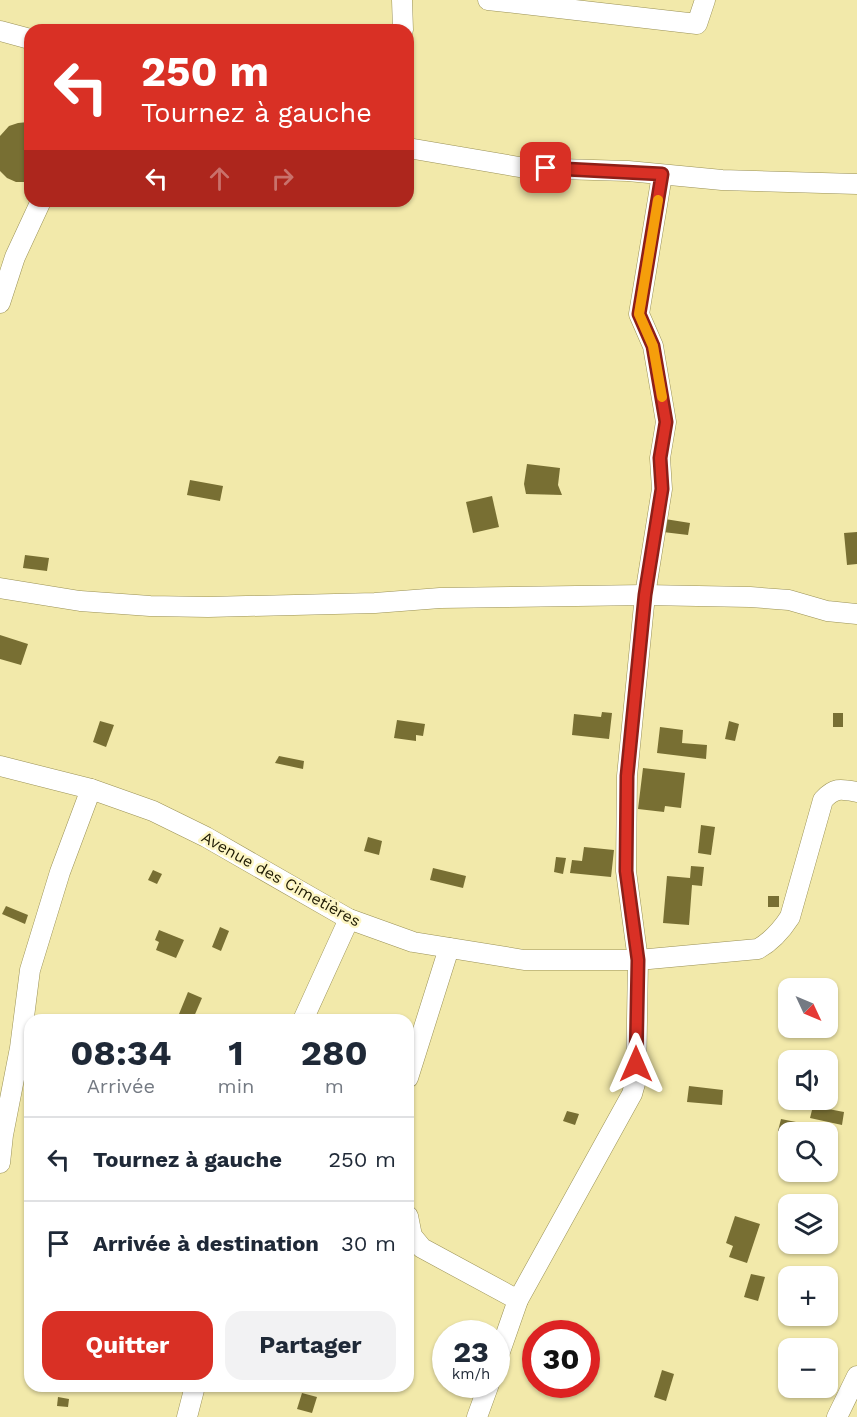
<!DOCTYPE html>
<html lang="fr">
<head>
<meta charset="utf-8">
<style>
  body { margin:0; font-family:"Work Sans",sans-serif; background:#f2f2f3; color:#1f2937; height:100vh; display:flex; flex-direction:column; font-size:22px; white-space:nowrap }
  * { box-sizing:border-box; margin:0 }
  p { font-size:20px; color:#747a83 }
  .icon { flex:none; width:33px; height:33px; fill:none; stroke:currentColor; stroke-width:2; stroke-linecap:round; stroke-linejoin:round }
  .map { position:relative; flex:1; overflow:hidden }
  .sheet { position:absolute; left:24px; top:1014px; width:390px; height:378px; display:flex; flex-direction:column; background:#fff; border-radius:18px; box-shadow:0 2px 4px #0004 }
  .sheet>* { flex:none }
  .banner { position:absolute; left:24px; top:24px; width:390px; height:183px; border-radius:18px; box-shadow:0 2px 4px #0004; background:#d93025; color:#fff; overflow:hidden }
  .needle { width:39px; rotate:134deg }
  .buttons { position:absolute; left:778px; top:978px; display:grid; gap:12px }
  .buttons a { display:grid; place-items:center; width:60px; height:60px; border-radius:12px; background:#fff; box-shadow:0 2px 4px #0004; font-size:30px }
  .speed { position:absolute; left:432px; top:1320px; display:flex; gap:12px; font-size:30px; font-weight:700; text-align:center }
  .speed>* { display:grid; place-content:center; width:78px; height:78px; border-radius:50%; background:#fff; box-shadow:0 2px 4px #0004; line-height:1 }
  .speed small { font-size:15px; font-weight:400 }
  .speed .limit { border:9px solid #d22; background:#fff; color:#111 }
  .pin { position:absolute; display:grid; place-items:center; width:51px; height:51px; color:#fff; margin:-26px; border-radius:12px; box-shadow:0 3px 9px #0006 }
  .me { position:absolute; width:66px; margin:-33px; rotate:0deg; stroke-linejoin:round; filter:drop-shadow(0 0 4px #0008) }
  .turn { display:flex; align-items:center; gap:21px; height:126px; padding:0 18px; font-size:27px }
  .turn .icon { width:78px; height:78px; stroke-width:2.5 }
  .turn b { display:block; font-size:42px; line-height:51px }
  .lanes { display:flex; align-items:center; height:57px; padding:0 18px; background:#0003; justify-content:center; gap:30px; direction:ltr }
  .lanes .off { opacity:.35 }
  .eta { display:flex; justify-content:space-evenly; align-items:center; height:102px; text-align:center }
  .eta b { font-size:36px; font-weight:700; line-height:42px }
  .primary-button { display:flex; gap:12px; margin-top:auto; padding:12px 18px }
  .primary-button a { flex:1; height:69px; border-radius:18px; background:#d93025; color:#fff; font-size:24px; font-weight:700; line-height:69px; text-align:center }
  .primary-button a+a { background:#f2f2f3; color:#1f2937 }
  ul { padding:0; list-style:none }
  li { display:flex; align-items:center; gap:18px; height:84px; padding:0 18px; border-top:2px solid #e0e1e3 }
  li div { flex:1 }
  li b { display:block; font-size:22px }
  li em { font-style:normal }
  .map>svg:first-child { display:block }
  .building { fill:#786f33 }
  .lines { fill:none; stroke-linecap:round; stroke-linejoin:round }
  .minor-casing { stroke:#9a9155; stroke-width:21 }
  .minor { stroke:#fff; stroke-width:20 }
  .route-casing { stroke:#8d1f18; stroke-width:15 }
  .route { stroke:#d93025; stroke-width:10 }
  .slow { stroke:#f59e0b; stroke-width:10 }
  .labels { text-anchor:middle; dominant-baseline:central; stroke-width:5; stroke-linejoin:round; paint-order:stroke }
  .street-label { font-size:16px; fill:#1d1902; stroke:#fdf6c4 }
</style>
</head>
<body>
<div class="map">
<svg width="857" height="1417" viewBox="0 0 857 1417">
  <rect width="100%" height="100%" fill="#f2e9aa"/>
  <g class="building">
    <path d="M28,122L30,123V182H16L7,178L0,171V136L9,126L18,123Z"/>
    <path d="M527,464L560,468L558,485L562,495L526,494L524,484Z"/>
    <path d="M190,480L223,486L220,501L187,495Z"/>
    <path d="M492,496L499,527L473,533L466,502Z"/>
    <path d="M665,519L690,523L688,535L663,532Z"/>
    <path d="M857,532V564L847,565L844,533Z"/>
    <path d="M25,555L49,558L47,571L23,568Z"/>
    <path d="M0,635L28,644L21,665L0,659Z"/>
    <path d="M602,712L612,713L609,739L572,735L574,714L601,717Z"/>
    <rect x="833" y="713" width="10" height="14"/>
    <path d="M397,720L425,724L423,736L416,735V741L394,738Z"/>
    <path d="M100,721L114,725L106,747L93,742Z"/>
    <path d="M729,721L739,724L735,741L725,739Z"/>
    <path d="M660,727L683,730L682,743L707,745L706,759L657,753Z"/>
    <path d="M279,756L304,761L303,769L275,763Z"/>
    <path d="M643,768L685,773L681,808L665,806L664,812L638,809Z"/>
    <path d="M701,825L715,827L711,855L698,853Z"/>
    <path d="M368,837L382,841L379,855L364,851Z"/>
    <path d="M584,847L614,850L611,877L570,873L572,860L582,861Z"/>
    <path d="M556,857L566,858L563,874L554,872Z"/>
    <path d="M691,866L704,867L702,886L692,885L689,925L663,923L667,876L690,878Z"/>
    <path d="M433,868L466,876L463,888L430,880Z"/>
    <path d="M153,870L162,874L157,884L148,880Z"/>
    <rect x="768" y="896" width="11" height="11"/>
    <path d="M6,906L28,915L25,924L2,914Z"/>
    <path d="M220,927L229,931L221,951L212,947Z"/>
    <path d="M159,930L184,940L176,958L156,950L159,942L155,940Z"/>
    <path d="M188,992L202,998L193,1019L179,1014Z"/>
    <path d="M828,1075L835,1077L828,1105L811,1100H828Z"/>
    <path d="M689,1086L723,1090L722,1105L687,1102Z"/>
    <path d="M813,1106L844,1112L842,1125L810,1118Z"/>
    <path d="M567,1111L579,1114L575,1125L563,1121Z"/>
    <path d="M781,1119L796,1122L793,1132L778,1131Z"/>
    <path d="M735,1216L760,1224L747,1263L729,1257L733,1246L726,1243Z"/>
    <path d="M751,1274L765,1277L758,1301L744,1297Z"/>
    <path d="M662,1370L674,1374L666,1401L654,1397Z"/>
    <path d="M302,1393L317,1397L312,1413L297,1409Z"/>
    <path d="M58,1397L69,1399L68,1407L57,1406Z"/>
  </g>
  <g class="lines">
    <defs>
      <g id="minor">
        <path d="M402,0L403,30"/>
        <path d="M488,0L697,24L705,0"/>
        <path d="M0,31L30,39"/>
        <path d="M408,148L525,168L628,171L722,180L857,184"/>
        <path d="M0,303L15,257L41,201"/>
        <path d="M0,588L80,601L150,606L208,607L375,603L440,598L645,595L750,597L789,600L827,611L857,614"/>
        <path d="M0,766L91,789L153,811L206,837L349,919L413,942L524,960H638L758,949C772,941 781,931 790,917L823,800C835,787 841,789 857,792"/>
        <path d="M303,1020L349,919"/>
        <path d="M408,1078L449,948"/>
        <path d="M0,1163L3,1135L20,1048L30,970L60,872L91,789"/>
        <path d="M408,1216L412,1236L422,1248L518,1300"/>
        <path d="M496,1363L518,1300L632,1094L636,1080L638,960L626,871L627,776L645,595L662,489L660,458L666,422L653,346L639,314L662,175"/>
        <path d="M187,1417L195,1386"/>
        <path d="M477,1417L489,1384"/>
        <path d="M837,1417L857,1376"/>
      </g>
    </defs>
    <use href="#minor" class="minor-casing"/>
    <use href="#minor" class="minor"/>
  </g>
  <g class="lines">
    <defs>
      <path id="route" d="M546,168L662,174L639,314L653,346L666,422L660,458L662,489L645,595L627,776L626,871L638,960L636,1064"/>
    </defs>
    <use href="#route" class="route-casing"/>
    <use href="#route" class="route"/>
    <path class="slow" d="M658,200L639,314L653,346L662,397"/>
  </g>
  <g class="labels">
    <g class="street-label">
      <text transform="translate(281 879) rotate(29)">Avenue des Cimetières</text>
    </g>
  </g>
</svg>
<div class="buttons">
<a><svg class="needle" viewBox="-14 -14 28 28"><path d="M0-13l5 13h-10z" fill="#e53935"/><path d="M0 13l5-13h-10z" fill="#747a83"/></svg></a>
<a><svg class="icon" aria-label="sound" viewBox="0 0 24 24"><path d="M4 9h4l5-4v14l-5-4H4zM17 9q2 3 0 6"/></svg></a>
<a><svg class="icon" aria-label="search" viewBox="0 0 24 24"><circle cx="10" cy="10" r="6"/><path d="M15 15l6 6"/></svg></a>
<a><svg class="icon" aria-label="layers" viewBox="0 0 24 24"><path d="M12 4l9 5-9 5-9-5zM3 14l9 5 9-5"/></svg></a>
<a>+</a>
<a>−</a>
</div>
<div class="speed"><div>23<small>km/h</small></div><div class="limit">30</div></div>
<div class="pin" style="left:546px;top:168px;background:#d93025"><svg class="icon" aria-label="arrive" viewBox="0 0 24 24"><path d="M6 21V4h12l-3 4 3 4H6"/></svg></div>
<svg class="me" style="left:636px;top:1064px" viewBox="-20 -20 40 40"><path d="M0-17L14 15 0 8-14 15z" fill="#d93025" stroke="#fff" stroke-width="4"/></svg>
<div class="banner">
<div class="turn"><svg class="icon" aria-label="left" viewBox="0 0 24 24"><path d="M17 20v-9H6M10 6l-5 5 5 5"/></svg><div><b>250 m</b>Tournez à gauche</div></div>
<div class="lanes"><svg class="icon" aria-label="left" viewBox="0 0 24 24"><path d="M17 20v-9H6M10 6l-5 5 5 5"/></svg><svg class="icon off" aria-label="ahead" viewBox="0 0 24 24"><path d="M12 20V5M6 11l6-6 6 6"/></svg><svg class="icon off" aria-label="right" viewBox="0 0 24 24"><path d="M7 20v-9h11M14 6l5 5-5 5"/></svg></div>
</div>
<section class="sheet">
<div class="eta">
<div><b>08:34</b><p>Arrivée</p></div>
<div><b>1</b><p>min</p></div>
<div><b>280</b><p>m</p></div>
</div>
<ul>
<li><svg class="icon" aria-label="left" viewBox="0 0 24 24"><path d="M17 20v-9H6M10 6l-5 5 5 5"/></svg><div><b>Tournez à gauche</b></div><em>250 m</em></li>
<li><svg class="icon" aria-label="arrive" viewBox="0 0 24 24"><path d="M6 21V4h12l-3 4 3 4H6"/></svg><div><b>Arrivée à destination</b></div><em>30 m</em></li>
</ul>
<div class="primary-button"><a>Quitter</a><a>Partager</a></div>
</section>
</div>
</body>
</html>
